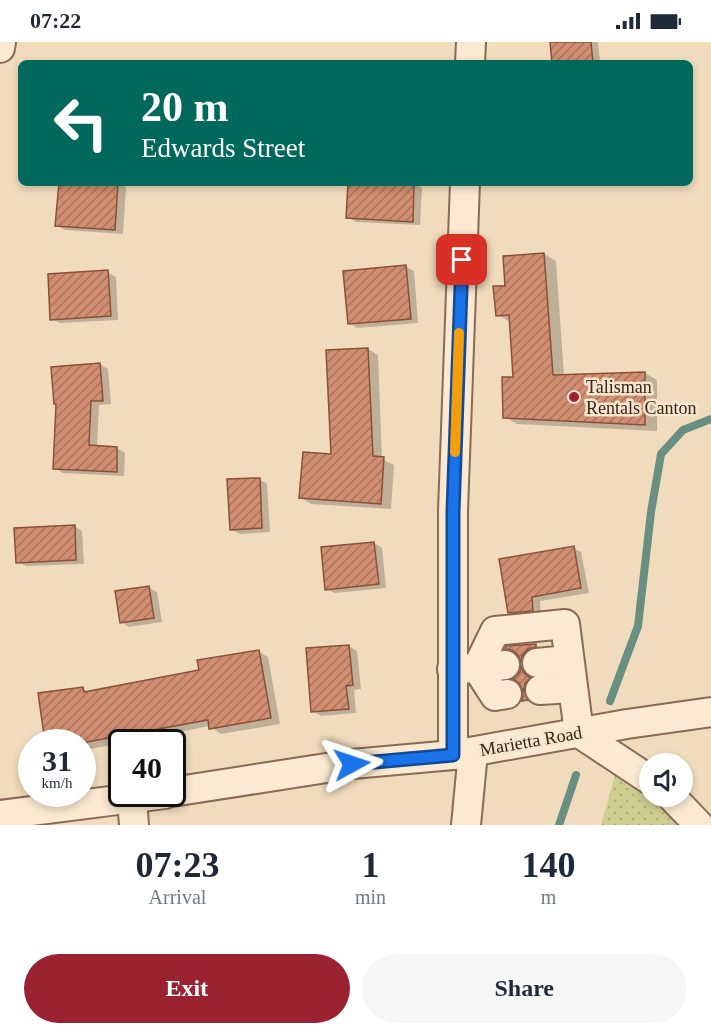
<!DOCTYPE html>
<html lang="en">
<head>
<meta charset="utf-8">
<style>
  body { margin:0; font-family:Georgia,serif; background:#f6f6f7; color:#1f2937; height:100vh; display:flex; flex-direction:column; font-size:22px; white-space:nowrap }
  * { box-sizing:border-box; margin:0 }
  p { font-size:20px; color:#747a83 }
  .icon { flex:none; width:33px; height:33px; fill:none; stroke:currentColor; stroke-width:2; stroke-linecap:round; stroke-linejoin:round }
  .map { position:relative; height:783px; overflow:hidden }
  .sheet { display:flex; flex-direction:column; background:#fff; flex:1 }
  .sheet>* { flex:none }
  .hud { position:absolute; left:18px; top:18px; width:675px; height:126px; border-radius:9px; box-shadow:0 3px 9px #0003; background:#00695c; color:#fff; overflow:hidden }
  .controls { position:absolute; left:639px; top:711px; display:grid; gap:12px }
  .controls a { display:grid; place-items:center; width:54px; height:54px; border-radius:50%; background:#fff; box-shadow:0 3px 9px #0003; font-size:30px }
  .speed { position:absolute; left:18px; top:687px; display:flex; gap:12px; font-size:30px; font-weight:700; text-align:center }
  .speed>* { display:grid; place-content:center; width:78px; height:78px; border-radius:50%; background:#fff; box-shadow:0 3px 9px #0003; line-height:1 }
  .speed small { font-size:15px; font-weight:400 }
  .speed .limit { border:3px solid #111; border-radius:9px; background:#fff; color:#111 }
  .pin { position:absolute; display:grid; place-items:center; width:51px; height:51px; color:#fff; margin:-26px; border-radius:12px; box-shadow:0 3px 9px #0006 }
  .me { position:absolute; width:66px; margin:-33px; rotate:85deg; stroke-linejoin:round; filter:drop-shadow(0 0 4px #0008) }
  .turn { display:flex; align-items:center; gap:21px; height:126px; padding:0 24px; font-size:27px }
  .turn .icon { width:78px; height:78px; stroke-width:2.5 }
  .turn b { display:block; font-size:42px; line-height:51px }
  .eta { display:flex; justify-content:space-evenly; align-items:center; height:102px; text-align:center }
  .eta b { font-size:36px; font-weight:600; line-height:42px }
  .cta { display:flex; gap:12px; margin-top:auto; padding:12px 24px }
  .cta a { flex:1; height:69px; border-radius:36px; background:#9b2231; color:#fff; font-size:24px; font-weight:600; line-height:69px; text-align:center }
  .cta a+a { background:#f6f6f7; color:#1f2937 }
  .status { display:flex; justify-content:space-between; align-items:center; height:42px; padding:0 30px; background:#fff; direction:ltr }
  .status svg { height:16px; fill:currentColor }
  .map>svg:first-child { display:block }
  .park { fill:url(#park-dots) }
  .shadow { fill:#0003 }
  .lines { fill:none; stroke-linecap:round; stroke-linejoin:round }
  .stream { stroke:#688f81; stroke-width:8 }
  .building { fill:url(#building-hatch); stroke:#8a503a; stroke-width:1.5 }
  .minor-casing { stroke:#896b55; stroke-width:32 }
  .minor { stroke:#fbe9d1; stroke-width:28 }
  .route-casing { stroke:#114b97; stroke-width:15 }
  .route { stroke:#1a73e8; stroke-width:10 }
  .slow { stroke:#f59e0b; stroke-width:10 }
  .poi-dot { fill:#9b2231; stroke:#f7e6cd; stroke-width:2 }
  .labels { text-anchor:middle; dominant-baseline:central; stroke-width:5; stroke-linejoin:round; paint-order:stroke }
  .poi-label { font-size:18px; fill:#37251b; stroke:#f7e6cd; text-anchor:start }
  .street-label { font-size:18px; fill:#37251b; stroke:#f7e6cd }
</style>
</head>
<body>
<div class="status"><b>07:22</b><svg viewBox="0 0 49 12"><path d="M0 12V9h3v3zM5 12V6h3v6zM10 12V3h3v9zM15 12V0h3v12zM26 1h20v11H26zM47 4h2v5h-2z"/></svg></div>
<div class="map">
<svg width="711" height="783" viewBox="0 0 711 783">
  <defs>
    <pattern id="park-dots" width="8" height="8" patternUnits="userSpaceOnUse" patternTransform="scale(1.5)"><rect width="8" height="8" fill="#cece91"/><path d="M2 2h.1M6 6h.1" fill="none" stroke="#b2b17c" stroke-width="1.8" stroke-linecap="round"/></pattern>
    <pattern id="building-hatch" width="6" height="6" patternUnits="userSpaceOnUse" patternTransform="scale(1.5)"><rect width="6" height="6" fill="#d18e71"/><path d="M-1 1l2-2M0 6l6-6M5 7l2-2" fill="none" stroke="#aa745c"/></pattern>
  </defs>
  <rect width="100%" height="100%" fill="#f0dbbd"/>
  <path class="park" d="M624,702L649,742L650,754L658,755L676,783H601Z"/>
  <g class="shadow">
    <path d="M552,0H598L600,21H554Z"/>
    <path d="M60,141H119L126,145L123,192L65,188L57,183Z"/>
    <path d="M349,141H414L422,146L420,183L356,180L348,175Z"/>
    <path d="M544,212L556,219L564,334L645,331L657,338V389L517,382L505,375L515,336L511,280L497,273L507,245Z"/>
    <path d="M406,225L414,229L418,281L357,286L349,281Z"/>
    <path d="M107,230L116,235L118,278L60,281L52,277Z"/>
    <path d="M368,307L378,313L382,417L394,423L391,467L311,462L301,456L332,413Z"/>
    <path d="M100,322L108,327L111,362L99,363L97,405L117,406L125,411L124,434L63,431L55,426L58,362Z"/>
    <path d="M259,437L267,442L270,490L240,492L231,487Z"/>
    <path d="M74,484L82,489L84,522L26,524L18,520Z"/>
    <path d="M374,501L382,506L386,546L335,551L326,547Z"/>
    <path d="M573,506L581,510L589,551L540,559L541,573L518,575L510,570Z"/>
    <path d="M148,545L157,550L162,580L129,585L121,580Z"/>
    <path d="M535,603L543,608L529,623L522,619L519,612L507,606Z"/>
    <path d="M349,604L357,609L361,647L354,648L356,671L321,674L313,669Z"/>
    <path d="M258,609L268,615L280,682L221,692L210,684L90,707V711L82,712V700H47L40,653L83,647L90,651L201,629Z"/>
    <path d="M522,626L529,630L532,637V655L535,662L523,658L525,648L520,640Z"/>
  </g>
  <g class="lines">
    <g class="stream">
      <path d="M610,659L638,584L651,470L661,412L683,388L711,377"/>
      <path d="M559,783L576,733"/>
    </g>
  </g>
  <g class="building">
    <path d="M550,0H591L593,21H552Z"/>
    <path d="M59,141H118L115,188L55,184Z"/>
    <path d="M348,141H414L413,180L346,176Z"/>
    <path d="M544,211L553,333L645,330V383L503,376L502,335H513L509,273L496,274L493,244H505L503,214Z"/>
    <path d="M406,223L411,277L348,282L343,229Z"/>
    <path d="M108,228L111,274L50,278L48,232Z"/>
    <path d="M368,306L373,414L384,415L381,462L299,456L303,410L331,412L326,308Z"/>
    <path d="M100,321L103,359H91L89,403L117,405V430L53,427L56,362H54L51,325Z"/>
    <path d="M260,436L262,486L230,488L227,437Z"/>
    <path d="M75,483L76,518L16,521L14,486Z"/>
    <path d="M374,500L379,542L325,548L321,505Z"/>
    <path d="M574,504L581,546L532,555L533,569L508,571L499,517Z"/>
    <path d="M149,544L154,576L120,581L115,549Z"/>
    <path d="M536,602V605L528,607L522,614L521,620L518,613L512,608L505,607L506,604Z"/>
    <path d="M349,603L353,643L346,644L349,667L311,670L306,606Z"/>
    <path d="M259,608L271,676L209,687L208,678L87,700H45L38,651L83,645L84,650L199,628L197,618Z"/>
    <path d="M521,624L524,631L530,636L525,641L524,648L528,658L522,659L523,649L519,641L513,637L520,630Z"/>
  </g>
  <g class="lines">
    <defs>
      <g id="minor">
        <path d="M0,6L1,0"/>
        <path d="M470,21L471,0"/>
        <path d="M537,621L568,618"/>
        <path d="M505,623L477,626L495,654L507,652"/>
        <path d="M452,627L477,626L495,589L565,582L579,691L650,738"/>
        <path d="M540,648L573,646"/>
        <path d="M453,713V469L465,141"/>
        <path d="M172,750L352,722L453,713L627,682L711,670"/>
        <path d="M671,754L699,783"/>
        <path d="M132,757L134,783"/>
        <path d="M0,773L165,752"/>
        <path d="M466,783L473,710"/>
      </g>
    </defs>
    <use href="#minor" class="minor-casing"/>
    <use href="#minor" class="minor"/>
  </g>
  <g class="lines">
    <defs>
      <path id="route" d="M352,722L453,713V469L462,218"/>
    </defs>
    <use href="#route" class="route-casing"/>
    <use href="#route" class="route"/>
    <path class="slow" d="M455,410L459,291"/>
  </g>
  <circle class="poi-dot" cx="574" cy="355" r="6"/>
  <g class="labels">
    <g class="poi-label">
      <text x="586" y="345">Talisman<tspan x="586" dy="21">Rentals Canton</tspan></text>
    </g>
    <g class="street-label">
      <text transform="translate(531 699) rotate(-10)">Marietta Road</text>
    </g>
  </g>
</svg>
<div class="controls">
<a><svg class="icon" aria-label="sound" viewBox="0 0 24 24"><path d="M4 9h4l5-4v14l-5-4H4zM17 9q2 3 0 6"/></svg></a>
</div>
<div class="speed"><div>31<small>km/h</small></div><div class="limit">40</div></div>
<div class="pin" style="left:462px;top:218px;background:#d93025"><svg class="icon" aria-label="arrive" viewBox="0 0 24 24"><path d="M6 21V4h12l-3 4 3 4H6"/></svg></div>
<svg class="me" style="left:352px;top:722px" viewBox="-20 -20 40 40"><path d="M0-17L14 15 0 8-14 15z" fill="#1a73e8" stroke="#fff" stroke-width="4"/></svg>
<div class="hud">
<div class="turn"><svg class="icon" aria-label="left" viewBox="0 0 24 24"><path d="M17 20v-9H6M10 6l-5 5 5 5"/></svg><div><b>20 m</b>Edwards Street</div></div>
</div>
</div>
<section class="sheet">
<div class="eta">
<div><b>07:23</b><p>Arrival</p></div>
<div><b>1</b><p>min</p></div>
<div><b>140</b><p>m</p></div>
</div>
<div class="cta"><a>Exit</a><a>Share</a></div>
</section>
</body>
</html>
